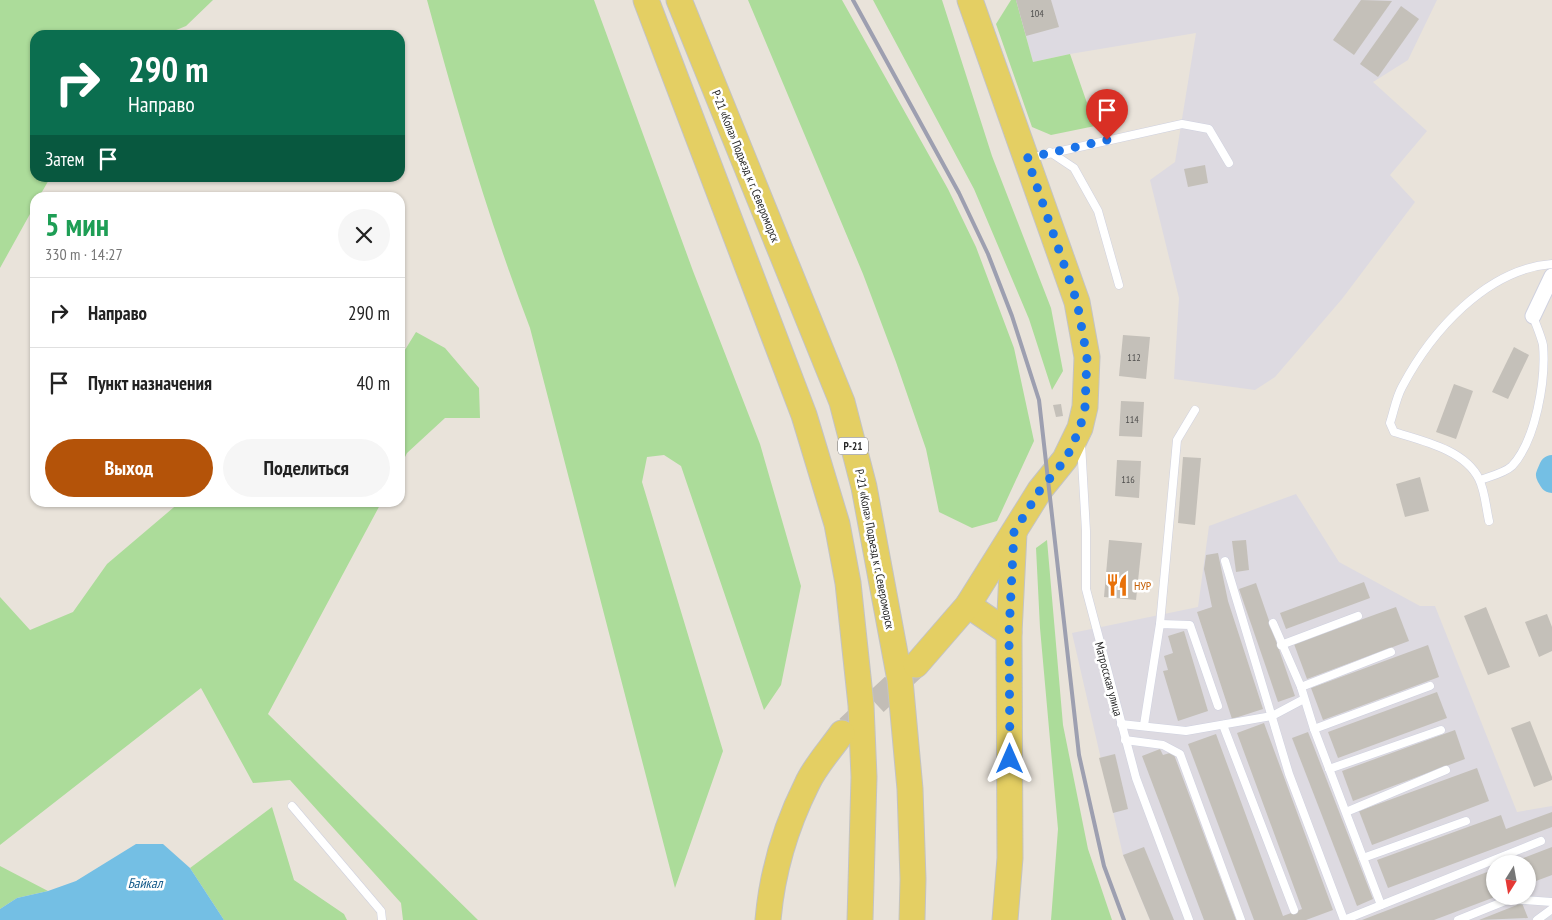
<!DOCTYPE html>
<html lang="ru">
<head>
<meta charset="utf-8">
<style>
  body { margin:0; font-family:"PT Sans Narrow",sans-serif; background:#f6f6f6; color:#222; height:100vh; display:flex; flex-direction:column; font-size:19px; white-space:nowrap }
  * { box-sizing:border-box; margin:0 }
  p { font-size:16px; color:#767676 }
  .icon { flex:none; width:28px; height:28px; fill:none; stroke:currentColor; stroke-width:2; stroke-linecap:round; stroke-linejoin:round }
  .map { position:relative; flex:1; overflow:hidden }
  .drawer { position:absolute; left:30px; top:192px; width:375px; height:315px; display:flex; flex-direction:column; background:#fff; border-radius:15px; box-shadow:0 1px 4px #0004 }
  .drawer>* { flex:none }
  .hud { position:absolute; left:30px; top:30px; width:375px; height:152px; border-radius:15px; box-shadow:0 1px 4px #0004; background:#0b6e4f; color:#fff; overflow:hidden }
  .needle { width:32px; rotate:191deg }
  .controls { position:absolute; left:1486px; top:855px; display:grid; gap:10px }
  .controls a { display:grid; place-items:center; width:50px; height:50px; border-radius:50%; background:#fff; box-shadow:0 1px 4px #0004; font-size:25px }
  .pin { position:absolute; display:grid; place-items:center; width:42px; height:42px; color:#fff; margin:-51px -21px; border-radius:50% 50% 50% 0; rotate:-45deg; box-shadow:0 0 5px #0007 }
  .pin .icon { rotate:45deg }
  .me { position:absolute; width:55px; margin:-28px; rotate:0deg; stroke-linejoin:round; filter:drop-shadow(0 0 4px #0008) }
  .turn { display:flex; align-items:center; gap:18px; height:105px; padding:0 15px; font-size:22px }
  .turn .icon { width:65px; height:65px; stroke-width:2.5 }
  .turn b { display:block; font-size:35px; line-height:42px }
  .then { display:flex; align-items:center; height:48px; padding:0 15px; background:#0003; gap:10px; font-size:19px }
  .round { display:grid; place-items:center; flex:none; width:52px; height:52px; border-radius:26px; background:#f6f6f6 }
  .summary { display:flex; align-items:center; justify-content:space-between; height:85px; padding:0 15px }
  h1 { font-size:30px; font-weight:700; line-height:38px; color:#1e9e55 }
  .button { display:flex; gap:10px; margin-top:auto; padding:10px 15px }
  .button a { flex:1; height:58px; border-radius:30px; background:#b45309; color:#fff; font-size:20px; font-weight:700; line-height:58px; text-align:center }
  .button a+a { background:#f6f6f6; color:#222 }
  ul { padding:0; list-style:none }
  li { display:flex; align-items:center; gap:15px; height:70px; padding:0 15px; border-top:1px solid #e0e0e0 }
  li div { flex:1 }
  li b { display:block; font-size:19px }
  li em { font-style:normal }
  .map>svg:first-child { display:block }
  .industrial { fill:#dddae1; fill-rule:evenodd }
  .green { fill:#acdc9a }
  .water { fill:#74bfe4 }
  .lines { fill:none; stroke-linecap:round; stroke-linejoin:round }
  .river { stroke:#74bfe4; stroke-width:26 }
  .building { fill:#c4c0b9 }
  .primary-tunnel { stroke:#c2bdb6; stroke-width:25; stroke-dasharray:25 12; stroke-linecap:butt }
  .lane-casing { stroke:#cfd1df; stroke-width:9 }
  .street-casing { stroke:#cfd1df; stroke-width:17 }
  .primary-casing { stroke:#c3c3c3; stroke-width:27 }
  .lane { stroke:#fff; stroke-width:8 }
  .street { stroke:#fff; stroke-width:15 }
  .primary { stroke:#e4cf63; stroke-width:25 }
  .rail { stroke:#9d9fb0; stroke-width:4 }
  .route { stroke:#1a73e8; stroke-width:9; stroke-dasharray:0 16.2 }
  .labels { text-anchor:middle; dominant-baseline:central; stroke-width:5; stroke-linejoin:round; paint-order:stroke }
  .number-label { font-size:10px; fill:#4e4d4c }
  .shield { fill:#fff; stroke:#686868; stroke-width:1 }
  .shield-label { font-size:11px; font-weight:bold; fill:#272727 }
  .street-label { font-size:12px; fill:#272727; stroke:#fff }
  .food-label { font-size:12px; fill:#c56008; stroke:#fff; text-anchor:start }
  .water-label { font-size:14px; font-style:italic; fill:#175c8b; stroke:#fff }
</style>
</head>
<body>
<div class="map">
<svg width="1552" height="920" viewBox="0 0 1552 920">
  <rect width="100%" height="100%" fill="#e9e3da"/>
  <g class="industrial">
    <path d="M1016,0H1437L1408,60L1373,82L1427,131L1390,175L1415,202L1342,299L1275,377L1255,390L1174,379L1179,298L1150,180L1175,162L1196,33L1070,54L1033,62Z"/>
    <path d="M1296,494L1339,562L1420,606H1435L1517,812L1552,806V920H1150L1123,855L1072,633L1198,607L1209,526ZM1495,864H1528V896H1495Z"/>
  </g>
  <g class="green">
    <path d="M0,0H213L186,26L164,35H35V178H50L39,197L35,198V205L0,268Z"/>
    <path d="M427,0H594L693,271L760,444L801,586L781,685L764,710L681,466L664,455L647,457L642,482L723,751L675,888L530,328C489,221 457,111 427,0Z"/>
    <path d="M748,0H842L948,189L976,247L1014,348L1034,441L997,521L972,528L939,512L926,449L896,362L863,274Z"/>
    <path d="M873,0H942L992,156L1051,308L1063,371L1052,390L1029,319L974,189Z"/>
    <path d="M1011,0H1016L1033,62L1070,54L1095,126L1051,135L1032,127L996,24Z"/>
    <path d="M416,332L445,348L479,388L480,418H445L407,453L400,467V358Z"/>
    <path d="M180,502L381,503L268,714L478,920H403L401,903L290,780L253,783L201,688L0,845V597L30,630L73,612L107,564Z"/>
    <path d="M1047,540L1063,725L1088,849L1112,920H1051L1058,829L1040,628L1036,548Z"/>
    <path d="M272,807L294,880L344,914L347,920H224L190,868Z"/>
    <path d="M0,866L48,891L17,898L0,909Z"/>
  </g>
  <path class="water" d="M136,844H163L190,868L224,920H0V909L17,898L48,891L76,881Z"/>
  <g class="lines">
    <path class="river" d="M1552,468L1549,475L1552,480"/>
  </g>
  <g class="building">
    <path d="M1016,0H1051L1059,27L1026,36Z"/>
    <path d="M1361,0L1392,1L1354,55L1333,40Z"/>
    <path d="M1401,6L1419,19L1378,77L1360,64Z"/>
    <path d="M1205,165L1208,183L1188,187L1184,169Z"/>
    <path d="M1123,335L1150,337L1146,379L1119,376Z"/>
    <path d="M1514,347L1529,355L1508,399L1492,392Z"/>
    <path d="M1454,384L1473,391L1456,439L1436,432Z"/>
    <path d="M1121,401L1144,402L1142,437L1119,436Z"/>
    <path d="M1061,404L1063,416L1056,417L1053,405Z"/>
    <path d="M1183,457L1201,458L1195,525L1178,523Z"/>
    <path d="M1117,460L1141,461L1139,498L1115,496Z"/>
    <path d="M1420,477L1429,511L1405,517L1396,484Z"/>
    <path d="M1109,540L1142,543L1136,600L1104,597Z"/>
    <path d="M1246,540L1249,570L1236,572L1232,541Z"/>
    <path d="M1218,553L1228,601L1263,709L1232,719L1197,612L1212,607L1204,569L1206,555Z"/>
    <path d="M1364,582L1370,598L1286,629L1280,613Z"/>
    <path d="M1256,583L1295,696L1278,702L1239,589Z"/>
    <path d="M1396,607L1409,641L1307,679L1294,644Z"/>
    <path d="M1486,607L1510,667L1488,675L1464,616Z"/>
    <path d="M1547,614L1552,627V651L1539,657L1525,622Z"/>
    <path d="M1184,631L1208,711L1178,721L1163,671L1168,670L1164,656L1173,653L1168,636Z"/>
    <path d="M1428,645L1439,677L1323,720L1311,688Z"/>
    <path d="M1437,692L1447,718L1338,758L1328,732Z"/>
    <path d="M1530,721L1552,777V780L1534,787L1511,728Z"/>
    <path d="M1264,723L1333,910L1306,920H1254L1188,744L1216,734L1283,916L1302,909L1237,733Z"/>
    <path d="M1455,730L1465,759L1353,801L1342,771Z"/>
    <path d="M1308,732L1373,899L1357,906L1292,738Z"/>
    <path d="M1160,749L1163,755L1173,752L1236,920H1204L1142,756Z"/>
    <path d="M1115,754L1128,809L1113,813L1099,758Z"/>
    <path d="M1477,768L1489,801L1372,845L1359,811Z"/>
    <path d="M1552,812V827L1388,888L1377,860L1501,815L1506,829Z"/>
    <path d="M1144,847L1174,920H1150L1123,855Z"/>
    <path d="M1552,847V875L1528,884V864H1508Z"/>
    <path d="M1495,869V897L1434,920H1362Z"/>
    <path d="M1522,903L1528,918L1479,920Z"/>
  </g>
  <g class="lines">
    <path class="primary-tunnel" d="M848,728L914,667"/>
    <defs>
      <g id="lane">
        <path d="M1050,152L1074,168L1098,211L1119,285"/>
        <path d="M1030,158L1182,124L1209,129L1229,163"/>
        <path d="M1081,443L1086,531V589L1136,778L1189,920"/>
        <path d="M1480,480C1488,477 1505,473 1512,466C1536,440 1546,380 1543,345C1541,336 1536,325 1533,316"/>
        <path d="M1489,521C1486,508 1485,491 1479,479C1465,450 1423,441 1394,432L1390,423C1394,411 1396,398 1402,387C1431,332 1486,269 1552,264"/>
        <path d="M1225,561L1289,774L1344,920"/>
        <path d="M1273,623L1301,687L1314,729L1381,905"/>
        <path d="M1160,624L1177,440L1195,410"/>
        <path d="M1281,645L1358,616"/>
        <path d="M1301,687L1391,652"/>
        <path d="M1121,724L1186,731L1272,716L1304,699"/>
        <path d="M1144,725L1160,624L1190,625L1218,706"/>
        <path d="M1223,725L1294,910"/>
        <path d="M1314,729L1430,686"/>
        <path d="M1125,740L1163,745L1180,754L1241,920"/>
        <path d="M1329,769L1441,730"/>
        <path d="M292,806L381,911L382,920"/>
        <path d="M1346,812L1446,770"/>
        <path d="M1363,858L1466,821"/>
        <path d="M1344,920L1541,841"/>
        <path d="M1458,920L1510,899L1552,902"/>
        <path d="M1537,920L1552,909"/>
      </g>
      <path id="street" d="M1533,316L1552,276"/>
      <g id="primary">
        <path d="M646,0L804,415L837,524L848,583L861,705L864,777L860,920"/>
        <path d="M679,0L842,402L864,487L900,680L910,789L913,879L912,920"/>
        <path d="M968,605L1009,633"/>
        <path d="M916,665L968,605L1040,490L1065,459L1080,428L1085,407L1087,357L1077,302L970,0"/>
        <path d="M768,920C772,874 786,826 807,784C815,766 831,749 842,733"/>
        <path d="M1005,920L1010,858L1009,633L1014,533"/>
      </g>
    </defs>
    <use href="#lane" class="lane-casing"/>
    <use href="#street" class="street-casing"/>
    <use href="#primary" class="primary-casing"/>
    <use href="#lane" class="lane"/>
    <use href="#street" class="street"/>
    <use href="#primary" class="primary"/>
    <path class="rail" d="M853,0L959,193L988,254L1012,316L1039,400L1079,755L1104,866L1124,920"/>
  </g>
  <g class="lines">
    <path class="route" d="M1010,759L1009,633L1014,532L1040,490L1066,459L1080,428L1085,407L1087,357L1077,302L1027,158L1107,140"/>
  </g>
  <defs>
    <symbol id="restaurant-bare" viewBox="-9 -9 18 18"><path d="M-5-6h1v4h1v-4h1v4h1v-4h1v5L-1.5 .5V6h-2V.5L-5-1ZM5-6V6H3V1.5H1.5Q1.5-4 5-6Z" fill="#e8710a" stroke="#fff" stroke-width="2.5" paint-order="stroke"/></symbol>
  </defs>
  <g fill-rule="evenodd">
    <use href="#restaurant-bare" x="1101" y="569" width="32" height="32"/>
  </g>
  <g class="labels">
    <g class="number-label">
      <text x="1037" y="13">104</text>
      <text x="1134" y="357">112</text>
      <text x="1132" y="419">114</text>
      <text x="1128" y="479">116</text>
    </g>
    <rect class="shield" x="838" y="437.5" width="30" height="17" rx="4"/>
    <g class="shield-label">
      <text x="853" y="446">Р-21</text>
    </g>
    <g class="street-label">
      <text transform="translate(746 166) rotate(68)">Р-21 «Кола» Подъезд к г. Североморск</text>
      <text transform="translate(875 549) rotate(79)">Р-21 «Кола» Подъезд к г. Североморск</text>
      <text transform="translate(1109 679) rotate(75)">Матросская улица</text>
    </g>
    <g class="food-label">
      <text x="1134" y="585">НУР</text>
    </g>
    <g class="water-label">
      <text x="145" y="883">Байкал</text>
    </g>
  </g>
</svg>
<div class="controls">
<a><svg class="needle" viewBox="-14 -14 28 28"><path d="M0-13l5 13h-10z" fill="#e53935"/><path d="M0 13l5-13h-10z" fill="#767676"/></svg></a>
</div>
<div class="pin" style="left:1107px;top:140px;background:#d93025"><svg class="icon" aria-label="arrive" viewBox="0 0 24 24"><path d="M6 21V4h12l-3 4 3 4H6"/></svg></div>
<svg class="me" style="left:1010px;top:759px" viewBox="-20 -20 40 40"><path d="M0-17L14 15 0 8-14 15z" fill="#1a73e8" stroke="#fff" stroke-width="4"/></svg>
<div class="hud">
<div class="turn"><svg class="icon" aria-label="right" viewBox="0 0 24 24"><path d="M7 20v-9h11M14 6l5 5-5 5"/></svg><div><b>290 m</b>Направо</div></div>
<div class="then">Затем<svg class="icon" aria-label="arrive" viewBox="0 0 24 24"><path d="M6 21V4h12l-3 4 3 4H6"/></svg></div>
</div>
<section class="drawer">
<div class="summary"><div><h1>5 мин</h1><p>330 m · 14:27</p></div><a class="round"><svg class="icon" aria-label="close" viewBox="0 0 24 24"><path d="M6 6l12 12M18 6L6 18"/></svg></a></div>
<ul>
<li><svg class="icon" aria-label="right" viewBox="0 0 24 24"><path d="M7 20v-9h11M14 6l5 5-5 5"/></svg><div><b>Направо</b></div><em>290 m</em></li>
<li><svg class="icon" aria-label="arrive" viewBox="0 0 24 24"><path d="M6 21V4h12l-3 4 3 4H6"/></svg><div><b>Пункт назначения</b></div><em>40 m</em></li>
</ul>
<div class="button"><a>Выход</a><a>Поделиться</a></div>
</section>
</div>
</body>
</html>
